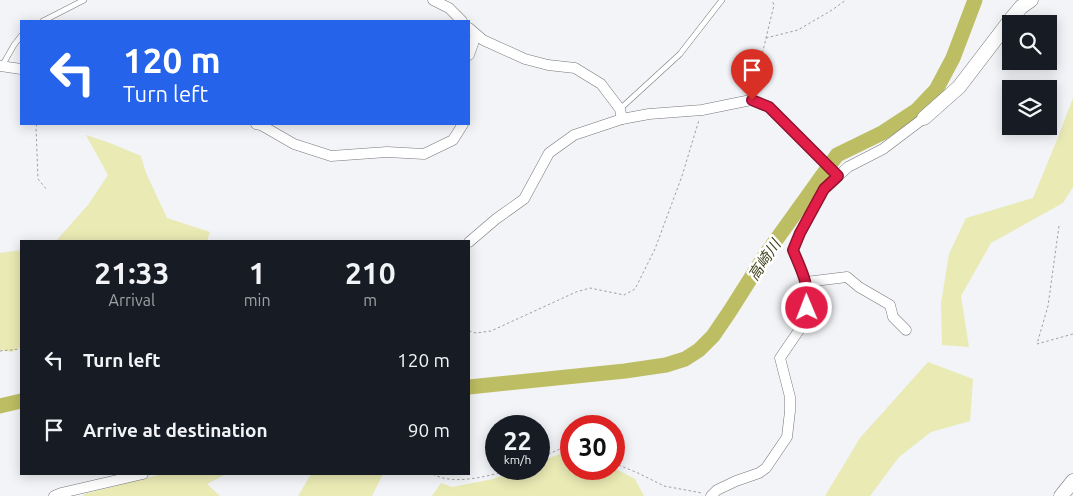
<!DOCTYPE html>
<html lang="en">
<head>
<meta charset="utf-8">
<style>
  body { margin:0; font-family:Ubuntu,"Noto Sans JP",sans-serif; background:#242831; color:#f1f3f6; height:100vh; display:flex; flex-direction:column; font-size:19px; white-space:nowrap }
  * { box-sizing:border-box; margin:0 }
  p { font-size:16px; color:#9ea1a6 }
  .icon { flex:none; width:28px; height:28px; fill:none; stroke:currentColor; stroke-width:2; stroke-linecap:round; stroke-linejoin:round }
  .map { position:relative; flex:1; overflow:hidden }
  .side { position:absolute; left:20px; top:240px; width:450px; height:235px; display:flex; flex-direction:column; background:#171b24; border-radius:0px; box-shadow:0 2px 12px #0003 }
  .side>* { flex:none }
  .guide { position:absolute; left:20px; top:20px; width:450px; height:105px; border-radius:0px; box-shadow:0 2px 12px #0003; background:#2563eb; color:#fff; overflow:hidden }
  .tools { position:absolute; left:1002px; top:15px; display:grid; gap:10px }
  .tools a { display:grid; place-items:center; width:55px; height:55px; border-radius:0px; background:#171b24; box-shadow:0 2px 12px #0003; font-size:25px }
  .speed { position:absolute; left:485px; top:415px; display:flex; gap:10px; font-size:25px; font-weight:700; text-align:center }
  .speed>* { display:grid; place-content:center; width:65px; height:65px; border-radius:50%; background:#171b24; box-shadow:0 2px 12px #0003; line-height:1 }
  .speed small { font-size:12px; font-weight:400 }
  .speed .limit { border:8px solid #d22; background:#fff; color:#111 }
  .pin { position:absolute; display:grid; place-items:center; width:42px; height:42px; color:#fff; margin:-51px -21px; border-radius:50% 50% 50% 0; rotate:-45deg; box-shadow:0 0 5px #0007 }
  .pin .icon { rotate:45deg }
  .me { position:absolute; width:55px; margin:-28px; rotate:359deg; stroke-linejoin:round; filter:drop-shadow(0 0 4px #0008) }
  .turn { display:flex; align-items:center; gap:18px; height:105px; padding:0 20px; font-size:22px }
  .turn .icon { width:65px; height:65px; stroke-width:2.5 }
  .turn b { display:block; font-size:35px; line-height:42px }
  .eta { display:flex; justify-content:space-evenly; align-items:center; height:85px; text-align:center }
  .eta b { font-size:30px; font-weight:600; line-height:35px }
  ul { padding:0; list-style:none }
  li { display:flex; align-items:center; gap:15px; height:70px; padding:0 20px }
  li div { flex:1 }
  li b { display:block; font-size:19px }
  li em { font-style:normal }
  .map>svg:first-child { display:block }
  .green { fill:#e9eab4 }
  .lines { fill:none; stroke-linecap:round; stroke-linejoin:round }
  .river { stroke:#bdbd63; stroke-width:15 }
  .lane-casing { stroke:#757779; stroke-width:6 }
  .street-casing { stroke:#757779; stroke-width:11 }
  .secondary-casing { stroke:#757779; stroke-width:15 }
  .path { stroke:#9d9fa1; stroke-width:1; stroke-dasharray:2.5 2.5; stroke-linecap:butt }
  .lane { stroke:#fff; stroke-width:5 }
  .street { stroke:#fff; stroke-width:10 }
  .secondary { stroke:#fff; stroke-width:14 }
  .route-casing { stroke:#92132f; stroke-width:12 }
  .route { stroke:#e11d48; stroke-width:9 }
  .labels { text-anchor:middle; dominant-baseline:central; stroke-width:5; stroke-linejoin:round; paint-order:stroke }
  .water-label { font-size:15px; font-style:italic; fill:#43431c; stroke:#fff }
</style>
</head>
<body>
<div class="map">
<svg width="1073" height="496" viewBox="0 0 1073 496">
  <rect width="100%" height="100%" fill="#f2f4f7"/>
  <g class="green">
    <path d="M1073,98V187L1063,203L991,243L961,296L969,347L942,345L941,303L949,254L966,218L1033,198L1059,135Z"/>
    <path d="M86,135L110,143L141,156L146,173L167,218L210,232L207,241H56L88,205L108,175Z"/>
    <path d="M21,250V347L12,352L0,350V253Z"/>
    <path d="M928,362L973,379L970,421L931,432L899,457L870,496H825L860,438Z"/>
    <path d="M565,452L571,453V469L614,468L635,479L644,496H432L441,483L452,487L493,479L521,469H539V462Z"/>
    <path d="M162,474H226L207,484L220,496H83L84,494Z"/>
    <path d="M311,474H383L372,496H298Z"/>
  </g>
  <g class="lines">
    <g class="river">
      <path d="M469,387L625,371L666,365L685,359L699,350L713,336L730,311L766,254L837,155L882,133L917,110L936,90L953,58L975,0"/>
      <path d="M0,406L21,401"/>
    </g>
    <defs>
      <g id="lane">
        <path d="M43,21L84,0"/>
        <path d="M2,66L14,45L21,36"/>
        <path d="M620,109L680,54L722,0"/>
      </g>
      <g id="street">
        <path d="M433,0L449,8L462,21"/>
        <path d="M469,28L483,40L525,59L548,65L575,68L601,84L620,109L622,119"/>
        <path d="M469,55L476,35"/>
        <path d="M0,66L21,69"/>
        <path d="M256,124L261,125L294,144L331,156L387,152L424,154L453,140L463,124"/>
        <path d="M469,242L496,219L524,199L549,153L574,135L622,119L649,114L702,110L751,100L769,107L838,176"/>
        <path d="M806,282L847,277L859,287L890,305L893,317L906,330"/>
        <path d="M54,496L61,493L143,474"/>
        <path d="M711,496L717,490L736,481L759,473L766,468L787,437L790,411V397L780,358L806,320L808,295L806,282L793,250L800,233L824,189L848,167L883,149L924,118"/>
      </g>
      <g id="secondary">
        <path d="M924,118L959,87L1011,19L1021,7L1031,0"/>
        <path d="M1061,496L1073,481"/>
      </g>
    </defs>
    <use href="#lane" class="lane-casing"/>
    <use href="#street" class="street-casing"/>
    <use href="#secondary" class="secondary-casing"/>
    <g class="path">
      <path d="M766,38L798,30L832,10L846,0"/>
      <path d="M753,92L774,5L772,0"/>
      <path d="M37,124L36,127L38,179L47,190"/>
      <path d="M1059,226L1048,306L1037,344L1073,334"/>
      <path d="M469,331L476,333L491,331L576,292L590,288L624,295L635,289L655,249L682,176L699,120"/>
      <path d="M0,351L21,349"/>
      <path d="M539,458L560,449H571"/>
      <path d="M614,463L638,473L664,486L702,493"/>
      <path d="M433,474C453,486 490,476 512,469"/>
    </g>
    <use href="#lane" class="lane"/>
    <use href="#street" class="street"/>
    <use href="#secondary" class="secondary"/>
  </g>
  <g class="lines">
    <defs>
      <path id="route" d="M752,100L769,107L838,176L824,189L800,233L793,250C802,272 809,283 807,308"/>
    </defs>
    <use href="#route" class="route-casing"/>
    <use href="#route" class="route"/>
  </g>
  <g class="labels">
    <g class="water-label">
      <text transform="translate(764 260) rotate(-56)">高崎川</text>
    </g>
  </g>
</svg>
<div class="tools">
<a><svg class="icon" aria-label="search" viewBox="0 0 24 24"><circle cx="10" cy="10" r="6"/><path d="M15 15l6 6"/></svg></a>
<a><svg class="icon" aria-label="layers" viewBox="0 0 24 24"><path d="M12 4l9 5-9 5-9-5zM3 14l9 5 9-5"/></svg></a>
</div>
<div class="speed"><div>22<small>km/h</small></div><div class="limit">30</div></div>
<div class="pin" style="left:752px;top:100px;background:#d93025"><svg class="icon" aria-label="arrive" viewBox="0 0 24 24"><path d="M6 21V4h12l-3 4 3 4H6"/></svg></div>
<svg class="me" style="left:807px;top:308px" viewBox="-20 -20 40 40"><circle r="17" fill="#e11d48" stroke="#fff" stroke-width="3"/><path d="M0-11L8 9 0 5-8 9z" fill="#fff"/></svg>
<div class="guide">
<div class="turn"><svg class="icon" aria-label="left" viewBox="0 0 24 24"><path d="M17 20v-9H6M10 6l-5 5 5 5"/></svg><div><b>120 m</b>Turn left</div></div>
</div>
<section class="side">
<div class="eta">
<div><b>21:33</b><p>Arrival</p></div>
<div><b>1</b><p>min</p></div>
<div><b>210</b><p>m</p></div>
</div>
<ul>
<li><svg class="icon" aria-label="left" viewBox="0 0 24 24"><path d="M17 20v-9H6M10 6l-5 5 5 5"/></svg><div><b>Turn left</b></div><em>120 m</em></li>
<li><svg class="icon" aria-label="arrive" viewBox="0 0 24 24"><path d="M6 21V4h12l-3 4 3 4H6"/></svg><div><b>Arrive at destination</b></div><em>90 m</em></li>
</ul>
</section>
</div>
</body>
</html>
